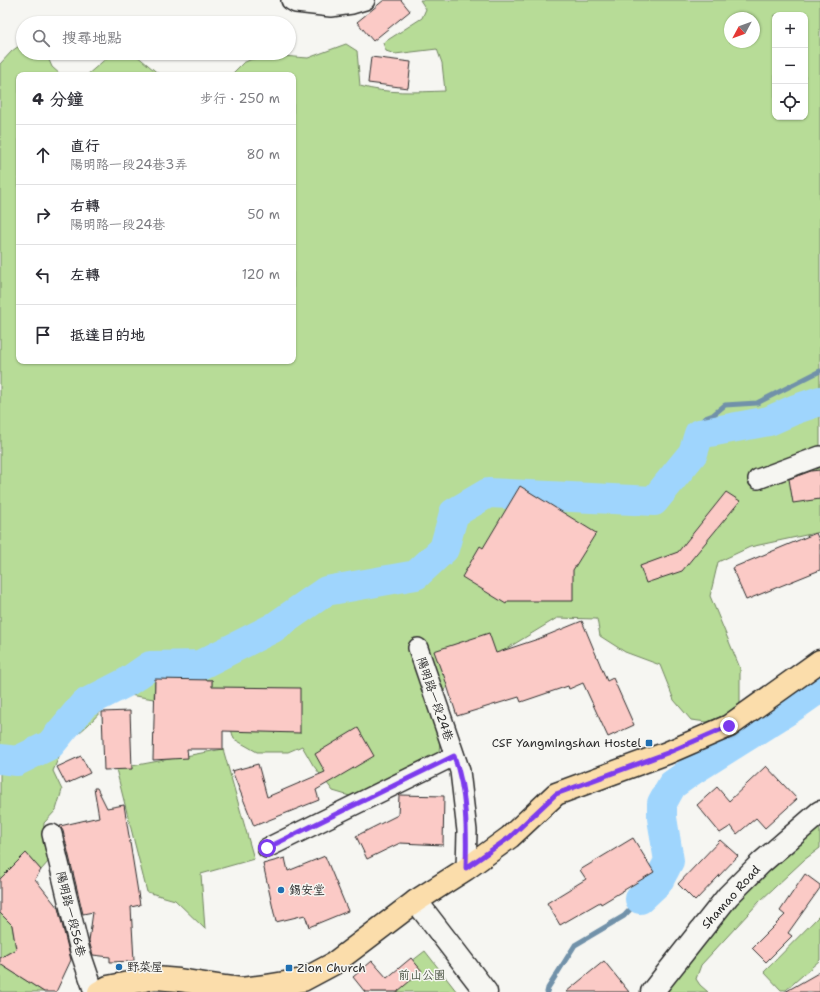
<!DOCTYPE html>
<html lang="zh-TW">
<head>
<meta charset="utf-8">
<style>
	:root { --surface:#fff; --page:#f7f7f7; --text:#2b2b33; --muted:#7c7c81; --line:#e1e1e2 }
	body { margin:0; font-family:"Shantell Sans","LXGW WenKai TC",sans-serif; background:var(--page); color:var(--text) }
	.controls { position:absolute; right:12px; top:12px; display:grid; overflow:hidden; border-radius:8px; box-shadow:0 1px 3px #0004 }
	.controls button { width:36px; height:36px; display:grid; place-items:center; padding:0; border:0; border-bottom:1px solid var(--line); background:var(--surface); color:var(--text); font:20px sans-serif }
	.compass { position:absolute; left:724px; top:12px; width:36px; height:36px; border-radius:50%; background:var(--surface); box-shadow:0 1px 3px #0004; rotate:229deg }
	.stop { position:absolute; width:12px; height:12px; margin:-9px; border:3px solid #7c3aed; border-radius:50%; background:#fff }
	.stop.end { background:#7c3aed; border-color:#fff; box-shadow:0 1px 4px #0008 }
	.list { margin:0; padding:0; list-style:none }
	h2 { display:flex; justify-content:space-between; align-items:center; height:52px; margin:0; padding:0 16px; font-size:17px }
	h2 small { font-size:13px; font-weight:400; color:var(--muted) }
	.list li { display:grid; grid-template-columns:26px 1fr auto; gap:12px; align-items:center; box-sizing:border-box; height:60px; padding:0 16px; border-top:1px solid var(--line) }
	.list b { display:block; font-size:15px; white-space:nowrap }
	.list p { margin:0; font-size:13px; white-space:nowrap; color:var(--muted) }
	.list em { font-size:13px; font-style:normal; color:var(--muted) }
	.icon { flex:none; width:22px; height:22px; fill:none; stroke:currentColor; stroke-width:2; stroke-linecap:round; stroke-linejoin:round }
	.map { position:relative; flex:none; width:820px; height:992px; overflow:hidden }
	.search { position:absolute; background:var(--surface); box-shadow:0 1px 3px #0004; left:16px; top:16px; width:280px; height:44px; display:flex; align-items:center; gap:10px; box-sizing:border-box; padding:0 14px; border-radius:22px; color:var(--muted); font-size:15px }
	.panel { position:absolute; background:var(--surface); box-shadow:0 1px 3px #0004; left:16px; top:72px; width:280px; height:292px; border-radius:8px }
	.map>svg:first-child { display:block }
	.green { fill:#b7dc97; stroke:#718461; fill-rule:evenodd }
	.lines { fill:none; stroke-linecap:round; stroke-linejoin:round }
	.stream { stroke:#7191a9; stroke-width:5 }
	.river { stroke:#9fd5fd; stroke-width:30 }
	.building { fill:#fbcac6; stroke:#2b2b2b }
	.minor-casing { stroke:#2b2b2b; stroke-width:22 }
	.tertiary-casing { stroke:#2b2b2b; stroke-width:25 }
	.primary-casing { stroke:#2b2b2b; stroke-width:25 }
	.minor { stroke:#f6f6f2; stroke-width:19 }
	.tertiary { stroke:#f6f6f2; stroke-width:22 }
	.primary { stroke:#fbddab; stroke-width:22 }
	.route { stroke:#7c3aed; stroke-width:5 }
	.poi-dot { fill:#1f6fb2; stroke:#f6f6f2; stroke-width:1.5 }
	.labels { text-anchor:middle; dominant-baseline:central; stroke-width:3; stroke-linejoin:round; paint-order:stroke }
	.street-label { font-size:12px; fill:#2b2b2b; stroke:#f6f6f2 }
	.poi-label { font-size:12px; fill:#2b2b2b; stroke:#f6f6f2; text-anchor:start }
	.park-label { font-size:12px; fill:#4e5746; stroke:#f6f6f2 }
</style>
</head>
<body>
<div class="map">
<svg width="820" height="992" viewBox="0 0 820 992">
	<rect width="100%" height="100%" fill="#f6f6f2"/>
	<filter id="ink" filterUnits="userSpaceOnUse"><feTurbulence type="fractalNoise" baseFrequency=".025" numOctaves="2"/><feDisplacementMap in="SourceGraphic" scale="8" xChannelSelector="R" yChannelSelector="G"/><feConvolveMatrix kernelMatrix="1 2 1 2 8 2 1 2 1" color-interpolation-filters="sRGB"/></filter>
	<g filter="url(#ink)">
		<g class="green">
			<path d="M420 0H820V532L750 547 718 562 710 596 740 668V709L707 722 691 720 674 700 660 665 625 652 600 636 597 619 557 618 457 679 444 690 439 753 353 797 333 791 313 765 302 746 288 752H257L234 739 225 710 211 701 212 680 155 679 154 699 129 695 108 704 88 725 63 747 53 771 62 790 56 810 44 823 43 842 49 861 41 870 26 853 0 879V64L12 51 23 43V53H46L52 67 61 75H19V361H293V75H231L243 63 252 59 282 56 308 58 346 44 357 51 360 86C387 94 416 92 445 91L442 63 437 49 395 54 386 51 383 43 422 18 426 9ZM775 15H805V117H775ZM730 18H754V42H730Z"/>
			<polygon points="116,53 131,53 136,55 160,75 87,75 109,56"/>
			<polygon points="223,749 254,859 201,874 205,929 175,900 147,892 116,769"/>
			<polygon points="820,821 820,848 804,860 760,901 701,965 696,979 700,985 708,992 662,992 732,897"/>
			<polygon points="0,913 12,925 16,949 0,958"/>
			<polygon points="820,915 820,960 786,990 781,990 764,972"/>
			<polygon points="425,951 457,992 372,992"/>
			<polygon points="0,964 44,992 0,992"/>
		</g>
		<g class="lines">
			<g class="stream">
				<polyline points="699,434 698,425 705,418 713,415 725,405 757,403 820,371"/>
				<polyline points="547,992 548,988 575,945 624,916 640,899"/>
			</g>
			<g class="river">
				<polyline points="0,759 17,761 50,745 84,704 127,682 150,666 200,665 273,628 326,591 416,575 444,549 454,513 488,493 654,501 693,453 699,434 769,421 796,409 820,401"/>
				<polyline points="640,899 658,882 669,861 662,818 662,803 672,785 693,770 790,709 820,688"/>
			</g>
		</g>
		<g class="building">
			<polygon points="384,0 401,0 410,11 373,41 357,22"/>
			<polygon points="371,57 411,62 408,88 368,83"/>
			<polygon points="820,470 820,499 793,503 789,479 811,471"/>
			<polygon points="520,486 596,533 573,570 573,601 508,601 506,604 462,577 480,546 483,548"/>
			<polygon points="726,492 740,501 682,571 646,583 640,566 678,552"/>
			<polygon points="816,533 820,542 820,570 746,600 732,568"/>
			<polygon points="582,621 607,681 613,678 634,725 608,737 583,683 569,689 568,686 521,702 519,697 457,716 443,673 442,673 434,651 489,633 496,653 538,639"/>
			<polygon points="155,679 212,680 212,687 300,688 300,733 223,731 223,749 187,749 188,758 153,760"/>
			<polygon points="130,711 132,769 104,770 102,712"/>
			<polygon points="358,728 374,756 316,790 319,800 254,826 232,771 258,764 267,797 325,772 315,754"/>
			<polygon points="81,756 90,773 66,784 57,767"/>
			<polygon points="766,766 797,799 765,828 756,818 737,834 731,826 720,833 697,805 717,787 729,801"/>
			<polygon points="94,788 97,788 107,808 124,805 140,905 131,907 134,961 110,962 110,957 93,955 89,941 93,912 83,914 63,831 60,826 99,817"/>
			<polygon points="400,795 444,796 443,845 400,843 367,859 356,836 398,815 399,796"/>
			<polygon points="633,838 654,872 601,904 600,902 560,925 547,903 586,879 580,870"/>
			<polygon points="720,840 738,856 695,901 678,884"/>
			<polygon points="26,853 41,870 35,879 58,908 71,960 56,992 44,992 0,964 0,958 16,949 12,925 0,913 0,879"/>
			<polygon points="325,856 348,911 309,927 305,915 276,922 263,864 285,858 288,871"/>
			<polygon points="805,874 820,885 820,888 788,933 792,936 766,962 752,948 785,915 780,911"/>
			<polygon points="411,958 422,971 398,991 398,992 365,992 353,977 372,961 387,978"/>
			<polygon points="604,961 629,992 566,992"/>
			<polygon points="820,972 820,992 785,992"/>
		</g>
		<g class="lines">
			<defs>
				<g id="minor">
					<polyline points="291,0 296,3 331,7 352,4 365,0"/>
					<polyline points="758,479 820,456"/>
					<polyline points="418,648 460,771 467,831 466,869"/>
					<polyline points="52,834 80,951 94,992"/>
					<polyline points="267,848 454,756"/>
				</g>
				<g id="tertiary">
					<polyline points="416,901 486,992"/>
					<polyline points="652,992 728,896 761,863 820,812"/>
				</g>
				<polyline id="primary" points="99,992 108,987 155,978 179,980 225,987 241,989 266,986 303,980 333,964 416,901 466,869 510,837 556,794 667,753 729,726 820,661"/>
			</defs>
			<use href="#minor" class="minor-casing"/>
			<use href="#tertiary" class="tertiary-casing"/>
			<use href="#primary" class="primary-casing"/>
			<use href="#minor" class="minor"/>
			<use href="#tertiary" class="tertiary"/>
			<use href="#primary" class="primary"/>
		</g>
	</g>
	<g class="lines" filter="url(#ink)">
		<path class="route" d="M267 848 454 756C467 792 467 831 466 868L510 837 556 794 667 753 729 726"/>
	</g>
	<g class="poi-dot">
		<rect x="645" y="739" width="8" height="8" rx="2"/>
		<circle cx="281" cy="890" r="4"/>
		<circle cx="119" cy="967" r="4"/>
		<rect x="285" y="964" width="8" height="8" rx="2"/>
	</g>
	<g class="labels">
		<g class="street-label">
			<text transform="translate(435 699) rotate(71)">陽明路一段24巷</text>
			<text transform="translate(731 897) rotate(-48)">Shamao Road</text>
			<text transform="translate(71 914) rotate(76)">陽明路一段56巷</text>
		</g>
		<g class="poi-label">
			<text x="641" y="743" text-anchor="end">CSF Yangmingshan Hostel</text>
			<text x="289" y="890">錫安堂</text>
			<text x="127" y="967">野菜屋</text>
			<text x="297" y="968">Zion Church</text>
		</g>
		<g class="park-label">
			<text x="422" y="975">前山公園</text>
		</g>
	</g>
</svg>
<div class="controls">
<button>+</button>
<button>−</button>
<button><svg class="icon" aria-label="locate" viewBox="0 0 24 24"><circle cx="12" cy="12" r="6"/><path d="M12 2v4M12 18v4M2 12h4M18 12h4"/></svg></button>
</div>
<svg class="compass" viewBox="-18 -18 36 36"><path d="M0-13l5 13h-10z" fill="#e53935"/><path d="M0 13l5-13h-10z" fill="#7c7c81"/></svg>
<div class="stop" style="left:267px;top:848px"></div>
<div class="stop end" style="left:729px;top:726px"></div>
<div class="search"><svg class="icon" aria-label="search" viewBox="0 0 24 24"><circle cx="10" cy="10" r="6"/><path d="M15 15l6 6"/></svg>搜尋地點</div>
<section class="panel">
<h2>4 分鐘<small>步行 · 250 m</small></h2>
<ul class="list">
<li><svg class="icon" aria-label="ahead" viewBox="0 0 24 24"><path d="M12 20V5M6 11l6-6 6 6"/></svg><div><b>直行</b><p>陽明路一段24巷3弄</p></div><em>80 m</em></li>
<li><svg class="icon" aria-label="right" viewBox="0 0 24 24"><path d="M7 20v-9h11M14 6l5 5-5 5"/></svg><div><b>右轉</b><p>陽明路一段24巷</p></div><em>50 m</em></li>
<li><svg class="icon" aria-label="left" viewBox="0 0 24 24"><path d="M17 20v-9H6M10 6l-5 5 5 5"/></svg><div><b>左轉</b></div><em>120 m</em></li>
<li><svg class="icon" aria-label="arrive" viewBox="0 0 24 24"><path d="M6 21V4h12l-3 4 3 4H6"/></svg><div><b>抵達目的地</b></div></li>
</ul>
</section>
</div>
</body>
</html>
